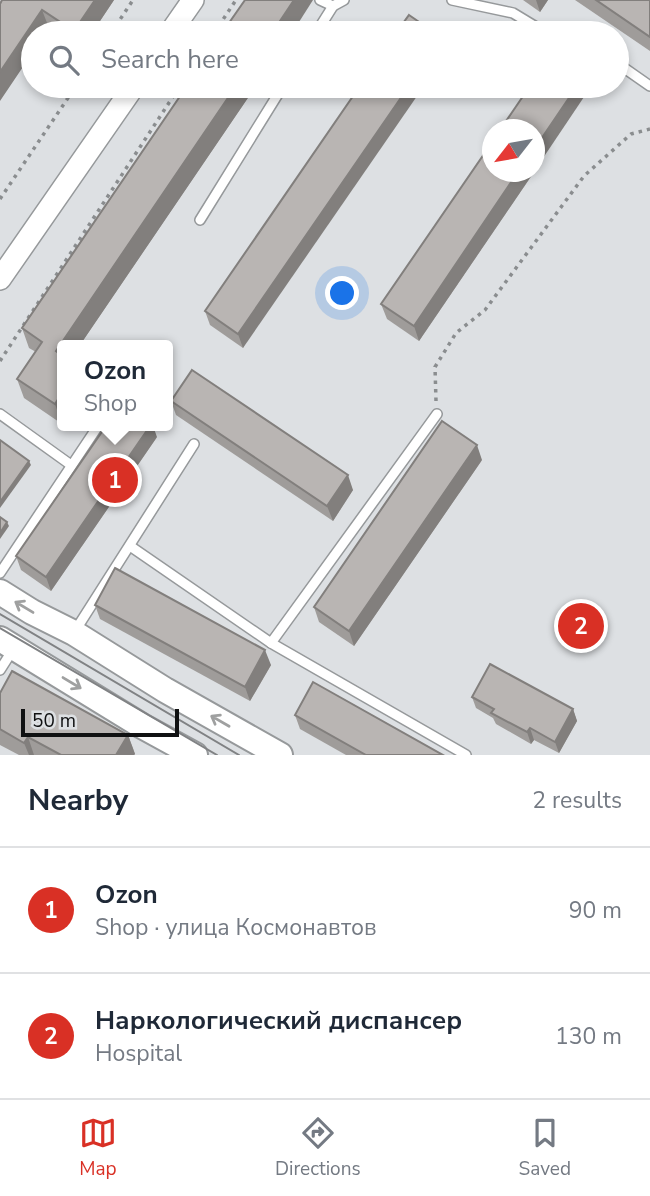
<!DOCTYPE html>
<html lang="en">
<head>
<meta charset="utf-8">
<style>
	:root { --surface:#fff; --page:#f6f6f7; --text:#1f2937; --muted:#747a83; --line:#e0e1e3; --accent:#d93025 }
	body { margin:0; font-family:"Nunito Sans",sans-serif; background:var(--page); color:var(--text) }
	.compass { position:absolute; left:482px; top:119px; width:63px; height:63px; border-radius:50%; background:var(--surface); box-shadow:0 4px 10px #0003; rotate:239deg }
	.scale { position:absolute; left:21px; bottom:18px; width:158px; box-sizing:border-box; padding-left:7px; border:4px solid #101112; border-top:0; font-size:19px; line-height:24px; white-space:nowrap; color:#101112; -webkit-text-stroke:5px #dde0e3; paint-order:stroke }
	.you { position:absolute; left:343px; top:294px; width:24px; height:24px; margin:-18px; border:5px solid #fff; border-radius:50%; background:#1a73e8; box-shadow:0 0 0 10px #1a73e833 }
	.badge { display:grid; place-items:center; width:46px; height:46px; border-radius:50%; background:var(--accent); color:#fff; font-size:23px; font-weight:700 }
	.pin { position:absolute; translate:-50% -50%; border:4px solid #fff; box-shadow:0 2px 7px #0006 }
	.popup { position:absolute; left:57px; top:340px; width:116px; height:91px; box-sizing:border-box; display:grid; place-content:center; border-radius:7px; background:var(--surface); filter:drop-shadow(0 2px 5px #0005); font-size:23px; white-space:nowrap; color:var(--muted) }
	.popup b { font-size:26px; color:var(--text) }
	.popup::after { content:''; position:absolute; left:50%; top:100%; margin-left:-14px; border:14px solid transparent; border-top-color:var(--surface) }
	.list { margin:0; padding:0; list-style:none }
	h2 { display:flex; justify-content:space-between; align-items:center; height:91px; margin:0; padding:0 28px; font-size:30px }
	h2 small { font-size:23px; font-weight:400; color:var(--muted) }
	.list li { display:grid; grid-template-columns:46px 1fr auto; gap:21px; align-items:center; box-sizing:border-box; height:126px; padding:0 28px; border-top:2px solid var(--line) }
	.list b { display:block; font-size:26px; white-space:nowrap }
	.list p { margin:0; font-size:23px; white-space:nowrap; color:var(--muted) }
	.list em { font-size:23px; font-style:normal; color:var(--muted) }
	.icon { flex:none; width:38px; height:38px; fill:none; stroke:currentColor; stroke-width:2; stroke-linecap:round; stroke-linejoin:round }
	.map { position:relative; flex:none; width:650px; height:755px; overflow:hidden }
	.search { position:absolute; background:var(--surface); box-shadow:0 4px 10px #0003; left:21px; right:21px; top:21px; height:77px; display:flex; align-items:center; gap:18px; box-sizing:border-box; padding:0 24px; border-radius:38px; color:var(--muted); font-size:26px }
	.sheet { height:343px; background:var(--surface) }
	nav { display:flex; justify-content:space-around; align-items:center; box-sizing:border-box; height:98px; border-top:2px solid var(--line); background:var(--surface); font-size:19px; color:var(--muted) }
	nav a { display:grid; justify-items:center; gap:4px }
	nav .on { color:var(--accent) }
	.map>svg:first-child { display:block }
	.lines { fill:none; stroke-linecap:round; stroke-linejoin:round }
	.service-casing { stroke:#96999b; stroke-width:12 }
	.tertiary-casing { stroke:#96999b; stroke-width:24 }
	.secondary-casing { stroke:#96999b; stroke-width:28 }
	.path { stroke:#8a8d8f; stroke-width:3.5; stroke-dasharray:3.5 5; stroke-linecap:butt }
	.service { stroke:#fff; stroke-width:9 }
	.tertiary { stroke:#fff; stroke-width:21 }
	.secondary { stroke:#fff; stroke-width:24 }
	.tram { stroke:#808284; stroke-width:2 }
	.wall { fill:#9f9c9a }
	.shaded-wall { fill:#827f7d }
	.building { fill:#b9b5b3; stroke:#827f7d; stroke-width:2 }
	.oneway { stroke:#9fa0a0 }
</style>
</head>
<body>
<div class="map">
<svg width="650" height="755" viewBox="0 0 650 755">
	<rect width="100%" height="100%" fill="#dde0e3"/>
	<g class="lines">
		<defs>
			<g id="service">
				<polyline points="320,0 333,6"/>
				<polyline points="452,0 513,13 546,33"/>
				<polyline points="316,33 333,6 344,0"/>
				<polyline points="617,63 650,86"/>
				<polyline points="200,220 283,86"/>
				<polyline points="0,414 71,465"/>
				<polyline points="130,546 271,643 466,755"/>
				<polyline points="0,573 98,426"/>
				<polyline points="75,631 194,444"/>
				<polyline points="271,643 437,414"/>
				<polyline points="0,670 14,648"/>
			</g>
			<g id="tertiary">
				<polyline points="170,33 193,0"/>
				<polyline points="0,279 134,86"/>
			</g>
			<g id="secondary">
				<polyline points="0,592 32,612 74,633 165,690 280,755"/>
				<polyline points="0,639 142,726 195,755"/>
			</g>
		</defs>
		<use href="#service" class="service-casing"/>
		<use href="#tertiary" class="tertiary-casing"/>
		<use href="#secondary" class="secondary-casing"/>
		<g class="path">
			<polyline points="111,33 133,0"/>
			<polyline points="214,33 236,0"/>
			<polyline points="0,199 76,86"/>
			<polyline points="0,361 180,86"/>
			<polyline points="436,401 435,367 456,333 485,310 584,176 631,134 650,129"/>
		</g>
		<use href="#service" class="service"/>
		<use href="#tertiary" class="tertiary"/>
		<use href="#secondary" class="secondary"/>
		<g class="tram">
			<polyline points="0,614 239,755"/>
			<polyline points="0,628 217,755"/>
		</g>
	</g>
	<g class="wall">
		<polygon points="114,0 92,33 56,33 49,28 46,33 33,33 0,4"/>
		<polygon points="523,0 548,0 540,12"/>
		<polygon points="575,0 650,0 650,51"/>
		<polygon points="256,86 80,345 62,345 62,424 24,398 17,379 36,352 29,348 22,328"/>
		<polygon points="360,86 243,348 210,325 205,311"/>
		<polygon points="493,172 534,172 419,341 387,319 381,304"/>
		<polygon points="171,401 353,490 333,521 176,415"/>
		<polygon points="157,437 51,591 21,570 16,556"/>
		<polygon points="482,460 354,646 319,622 314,607"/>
		<polygon points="95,605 271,665 250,701 100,619"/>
		<polygon points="0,693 128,735 135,754 134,755 19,755 0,745"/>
		<polygon points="472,697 573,709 577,721 559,753 534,740 531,744 496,724 493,718 476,708"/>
		<polygon points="295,715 443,755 346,755 300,729"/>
	</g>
	<g class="shaded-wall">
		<polygon points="95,0 114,0 92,33 75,33 74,31"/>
		<polygon points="294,0 313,0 292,33 272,33"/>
		<polygon points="536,0 548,0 540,12"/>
		<polygon points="42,10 49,28 46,33 33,33 33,52 0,101 0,72"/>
		<polygon points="236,86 256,86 80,345 62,345 62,369 56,351"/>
		<polygon points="409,86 424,86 243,348 238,334"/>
		<polygon points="577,86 586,86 588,91 535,170 535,148"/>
		<polygon points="518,172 534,172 419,341 414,326"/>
		<polygon points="62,393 62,424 55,404"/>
		<polygon points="150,426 153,426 157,437 51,591 46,577"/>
		<polygon points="477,445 482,460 354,646 349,631"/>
		<polygon points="29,461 31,465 0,508 0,502"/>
		<polygon points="348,475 353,490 333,521 327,506"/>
		<polygon points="7,522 9,526 0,539 0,533"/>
		<polygon points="265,650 271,665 250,701 245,687"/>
		<polygon points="573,709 577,721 559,753 555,742"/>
		<polygon points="530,728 534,740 531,744 527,732"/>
		<polygon points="128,735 135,754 134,755 116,755"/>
		<polygon points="28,737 34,755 29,755 24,743"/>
	</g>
	<g class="building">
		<polygon points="2,0 95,0 74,31 42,10 0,72 0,4"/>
		<polygon points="245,0 294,0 272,33 222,33"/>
		<polygon points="596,0 650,0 650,37"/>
		<polygon points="409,15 435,33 396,33"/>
		<polygon points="187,86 236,86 56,351 62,356 62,393 55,404 17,379 42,342 22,328"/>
		<polygon points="360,86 409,86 238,334 205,311"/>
		<polygon points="530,86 577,86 535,148 535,130 500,130"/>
		<polygon points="493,141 493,172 518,172 414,326 381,304"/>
		<polygon points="192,370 348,475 327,506 171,401"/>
		<polygon points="442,421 477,445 349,631 314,607"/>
		<polygon points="106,426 150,426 46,577 16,556"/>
		<polygon points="0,440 29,461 0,502"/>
		<polygon points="0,517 7,522 0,533"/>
		<polygon points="115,568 265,650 245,687 95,605"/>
		<polygon points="490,664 573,709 555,742 530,728 527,732 491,713 494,709 472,697"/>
		<polygon points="12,671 128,735 116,755 61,755 28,737 24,743 0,729 0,693"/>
		<polygon points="313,682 443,755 366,755 295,715"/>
	</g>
	<defs><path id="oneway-shaft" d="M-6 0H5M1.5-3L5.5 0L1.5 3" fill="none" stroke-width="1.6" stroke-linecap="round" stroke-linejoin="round" transform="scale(1.75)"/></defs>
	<g class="oneway">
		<use href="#oneway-shaft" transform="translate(24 607) rotate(-149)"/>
		<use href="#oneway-shaft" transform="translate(72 683) rotate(31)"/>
		<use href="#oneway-shaft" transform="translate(220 721) rotate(-150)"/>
	</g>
</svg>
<svg class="compass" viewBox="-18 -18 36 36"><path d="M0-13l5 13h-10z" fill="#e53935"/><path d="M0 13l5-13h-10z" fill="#747a83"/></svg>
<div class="scale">50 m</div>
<div class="you"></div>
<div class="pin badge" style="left:115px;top:480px">1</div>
<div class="popup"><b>Ozon</b>Shop</div>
<div class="pin badge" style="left:581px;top:626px">2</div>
<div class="search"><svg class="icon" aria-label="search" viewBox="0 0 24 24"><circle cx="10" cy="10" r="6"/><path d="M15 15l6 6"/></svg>Search here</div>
</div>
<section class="sheet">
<h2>Nearby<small>2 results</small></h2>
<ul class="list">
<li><span class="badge">1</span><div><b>Ozon</b><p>Shop · улица Космонавтов</p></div><em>90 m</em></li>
<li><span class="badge">2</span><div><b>Наркологический диспансер</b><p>Hospital</p></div><em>130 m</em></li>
</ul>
</section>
<nav>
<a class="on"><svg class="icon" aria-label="map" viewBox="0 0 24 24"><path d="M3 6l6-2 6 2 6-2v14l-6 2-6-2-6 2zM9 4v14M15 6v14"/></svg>Map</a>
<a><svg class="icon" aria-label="directions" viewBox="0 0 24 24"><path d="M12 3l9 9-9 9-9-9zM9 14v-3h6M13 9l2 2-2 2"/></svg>Directions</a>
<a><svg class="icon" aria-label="saved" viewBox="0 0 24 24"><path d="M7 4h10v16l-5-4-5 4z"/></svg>Saved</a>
</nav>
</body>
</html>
